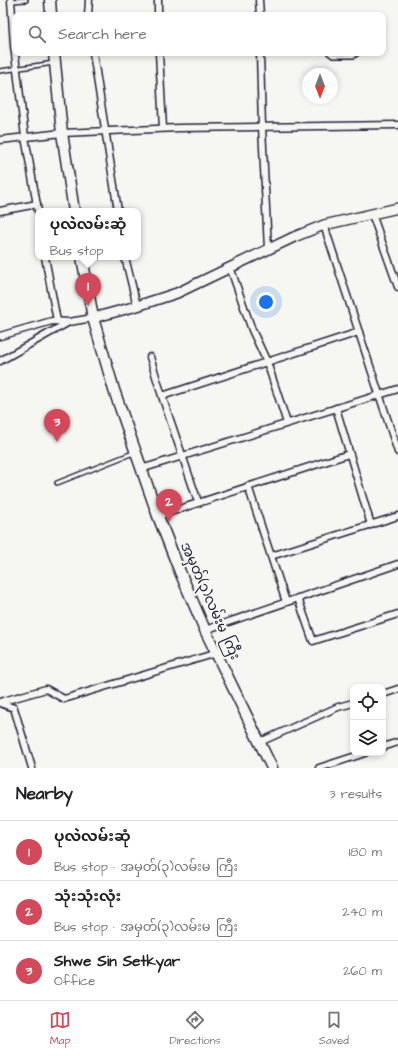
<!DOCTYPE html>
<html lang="en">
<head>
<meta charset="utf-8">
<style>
	:root { --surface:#fff; --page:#f6f6f6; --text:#202124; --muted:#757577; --line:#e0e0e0; --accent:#d1495b }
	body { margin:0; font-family:"Architects Daughter","Noto Sans Myanmar",sans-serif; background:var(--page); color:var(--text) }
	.controls { position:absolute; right:12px; bottom:12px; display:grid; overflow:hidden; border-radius:8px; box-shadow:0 2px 6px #0003 }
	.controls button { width:36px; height:36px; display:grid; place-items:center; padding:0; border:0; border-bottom:1px solid var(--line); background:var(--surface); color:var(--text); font:20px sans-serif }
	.compass { position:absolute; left:302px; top:68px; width:36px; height:36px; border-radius:50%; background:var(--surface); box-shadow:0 2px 6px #0003; rotate:180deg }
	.you { position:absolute; left:266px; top:302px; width:14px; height:14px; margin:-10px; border:3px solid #fff; border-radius:50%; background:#1a73e8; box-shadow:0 0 0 6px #1a73e833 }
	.badge { display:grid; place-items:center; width:26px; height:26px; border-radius:50%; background:var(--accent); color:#fff; font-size:13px; font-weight:700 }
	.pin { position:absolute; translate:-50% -33px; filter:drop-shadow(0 1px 2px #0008) }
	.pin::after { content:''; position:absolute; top:21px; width:14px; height:12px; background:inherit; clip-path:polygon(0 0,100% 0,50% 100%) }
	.popup { position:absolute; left:35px; top:208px; width:106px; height:52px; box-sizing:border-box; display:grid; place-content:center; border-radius:8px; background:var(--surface); filter:drop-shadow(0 1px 3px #0005); font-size:13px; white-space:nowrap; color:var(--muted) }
	.popup b { font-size:15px; color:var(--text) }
	.popup::after { content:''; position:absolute; left:50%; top:100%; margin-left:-8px; border:8px solid transparent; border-top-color:var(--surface) }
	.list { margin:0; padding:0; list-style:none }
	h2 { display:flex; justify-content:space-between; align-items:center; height:52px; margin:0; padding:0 16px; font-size:17px }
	h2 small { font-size:13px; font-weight:400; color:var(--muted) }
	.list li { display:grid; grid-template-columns:26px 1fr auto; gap:12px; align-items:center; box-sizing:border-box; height:60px; padding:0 16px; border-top:1px solid var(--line) }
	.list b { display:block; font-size:15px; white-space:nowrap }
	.list p { margin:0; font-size:13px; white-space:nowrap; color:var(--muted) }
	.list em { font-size:13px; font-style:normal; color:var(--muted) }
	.icon { flex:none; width:22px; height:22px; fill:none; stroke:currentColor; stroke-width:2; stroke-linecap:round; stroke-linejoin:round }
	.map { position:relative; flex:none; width:398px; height:768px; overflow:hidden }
	.search { position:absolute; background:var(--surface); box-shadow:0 2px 6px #0003; left:12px; right:12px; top:12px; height:44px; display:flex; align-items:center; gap:10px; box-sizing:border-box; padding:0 14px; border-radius:8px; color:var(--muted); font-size:15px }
	.sheet { height:232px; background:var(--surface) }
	nav { display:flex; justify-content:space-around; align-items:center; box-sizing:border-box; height:56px; border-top:1px solid var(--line); background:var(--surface); font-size:11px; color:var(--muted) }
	nav a { display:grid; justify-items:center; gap:2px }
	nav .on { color:var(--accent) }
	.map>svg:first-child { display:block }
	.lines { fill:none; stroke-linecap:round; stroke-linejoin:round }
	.lane-casing { stroke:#22223b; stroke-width:6 }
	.street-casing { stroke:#22223b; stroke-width:9 }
	.secondary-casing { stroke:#22223b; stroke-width:12 }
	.primary-casing { stroke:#22223b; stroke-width:13 }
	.lane { stroke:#f6f6f2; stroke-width:3 }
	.street { stroke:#f6f6f2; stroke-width:6 }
	.secondary { stroke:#f6f6f2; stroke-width:9 }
	.primary { stroke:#f6f6f2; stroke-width:10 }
	.labels { text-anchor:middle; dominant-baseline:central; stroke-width:4; stroke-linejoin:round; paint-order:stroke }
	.street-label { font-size:14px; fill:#22223b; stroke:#f6f6f2 }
</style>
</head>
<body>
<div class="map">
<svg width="398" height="768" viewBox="0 0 398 768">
	<rect width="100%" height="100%" fill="#f6f6f2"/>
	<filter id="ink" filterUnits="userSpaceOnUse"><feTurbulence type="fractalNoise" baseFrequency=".025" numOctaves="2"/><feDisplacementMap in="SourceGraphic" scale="8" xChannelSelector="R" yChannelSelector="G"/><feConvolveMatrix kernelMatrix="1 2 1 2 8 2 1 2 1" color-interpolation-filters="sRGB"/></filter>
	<g filter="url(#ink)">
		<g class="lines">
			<defs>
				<g id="lane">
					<polyline points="12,1 26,0"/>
					<polyline points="329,53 333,56 354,56 358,53"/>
					<polyline points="0,71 54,63"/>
					<polyline points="57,483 133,453"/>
				</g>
				<g id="street">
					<polyline points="11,0 14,46 25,137 38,211"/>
					<polyline points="158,0 158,15"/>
					<polyline points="259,0 260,15"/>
					<polyline points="88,15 89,0"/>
					<polyline points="93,53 118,211"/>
					<polyline points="159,53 163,128"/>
					<polyline points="260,53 262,127 268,249"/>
					<polyline points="0,140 62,133 179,128 398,125"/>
					<polyline points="0,211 37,204"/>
					<polyline points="372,214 398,287"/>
					<polyline points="324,225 398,452"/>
					<polyline points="45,257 57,321"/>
					<polyline points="125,257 137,306"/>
					<polyline points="230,267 252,330 267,362 287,423"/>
					<polyline points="0,336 52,321 68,322"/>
					<polyline points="150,357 162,396 198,502"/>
					<polyline points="0,361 69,322 93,318"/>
					<polyline points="162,396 359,332"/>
					<polyline points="336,408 371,525"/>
					<polyline points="141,469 398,389"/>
					<polyline points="248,486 286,602"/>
					<polyline points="158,516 349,454"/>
					<polyline points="271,556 398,516"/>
					<polyline points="298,598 313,641 398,614"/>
					<polyline points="205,630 398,564"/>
					<polyline points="383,694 398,689"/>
					<polyline points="0,702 46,689 64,699 217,653"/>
					<polyline points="0,703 14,708 32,768"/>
					<polyline points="260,742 338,707 353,703"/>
					<polyline points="383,747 398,742"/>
					<polyline points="319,768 365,753"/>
				</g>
				<polyline id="secondary" points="93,318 137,306 177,293 294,237 324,225 398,208"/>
				<g id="primary">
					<polyline points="50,0 51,15"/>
					<polyline points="54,53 62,133 74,211"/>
					<polyline points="82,257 93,318 114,390 158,516 180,572 205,630 272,768"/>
				</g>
			</defs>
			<use href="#lane" class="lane-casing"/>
			<use href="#street" class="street-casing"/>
			<use href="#secondary" class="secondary-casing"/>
			<use href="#primary" class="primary-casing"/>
			<use href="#lane" class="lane"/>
			<use href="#street" class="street"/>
			<use href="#secondary" class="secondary"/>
			<use href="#primary" class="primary"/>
		</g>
	</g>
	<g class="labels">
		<g class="street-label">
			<text transform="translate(210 601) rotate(66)">အမှတ်(၃)လမ်းမ ကြီး</text>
		</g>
	</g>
</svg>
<div class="controls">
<button><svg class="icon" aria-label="locate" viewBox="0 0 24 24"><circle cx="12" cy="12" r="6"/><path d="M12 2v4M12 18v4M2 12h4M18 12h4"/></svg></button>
<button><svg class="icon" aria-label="layers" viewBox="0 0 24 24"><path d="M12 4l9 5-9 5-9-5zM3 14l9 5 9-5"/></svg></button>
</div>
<svg class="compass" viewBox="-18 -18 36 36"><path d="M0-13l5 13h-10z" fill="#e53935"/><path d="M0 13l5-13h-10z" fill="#757577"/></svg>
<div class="you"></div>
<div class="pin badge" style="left:88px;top:306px">1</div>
<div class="popup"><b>ပုလဲလမ်းဆုံ</b>Bus stop</div>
<div class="pin badge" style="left:169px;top:522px">2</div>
<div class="pin badge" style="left:57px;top:442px">3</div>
<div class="search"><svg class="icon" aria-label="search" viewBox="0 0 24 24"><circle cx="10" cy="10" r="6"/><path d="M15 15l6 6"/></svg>Search here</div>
</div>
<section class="sheet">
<h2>Nearby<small>3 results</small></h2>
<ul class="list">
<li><span class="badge">1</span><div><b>ပုလဲလမ်းဆုံ</b><p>Bus stop · အမှတ်(၃)လမ်းမ ကြီး</p></div><em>180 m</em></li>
<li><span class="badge">2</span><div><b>သုံးသုံးလုံး</b><p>Bus stop · အမှတ်(၃)လမ်းမ ကြီး</p></div><em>240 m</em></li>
<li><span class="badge">3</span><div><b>Shwe Sin Setkyar</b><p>Office</p></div><em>260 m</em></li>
</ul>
</section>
<nav>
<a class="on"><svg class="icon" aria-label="map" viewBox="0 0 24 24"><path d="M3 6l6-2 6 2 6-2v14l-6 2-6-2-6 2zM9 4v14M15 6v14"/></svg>Map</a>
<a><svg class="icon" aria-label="directions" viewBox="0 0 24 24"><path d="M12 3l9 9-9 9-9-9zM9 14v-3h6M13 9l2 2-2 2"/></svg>Directions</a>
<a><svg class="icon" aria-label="saved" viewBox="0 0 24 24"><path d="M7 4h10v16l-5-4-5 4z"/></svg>Saved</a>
</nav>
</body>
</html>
